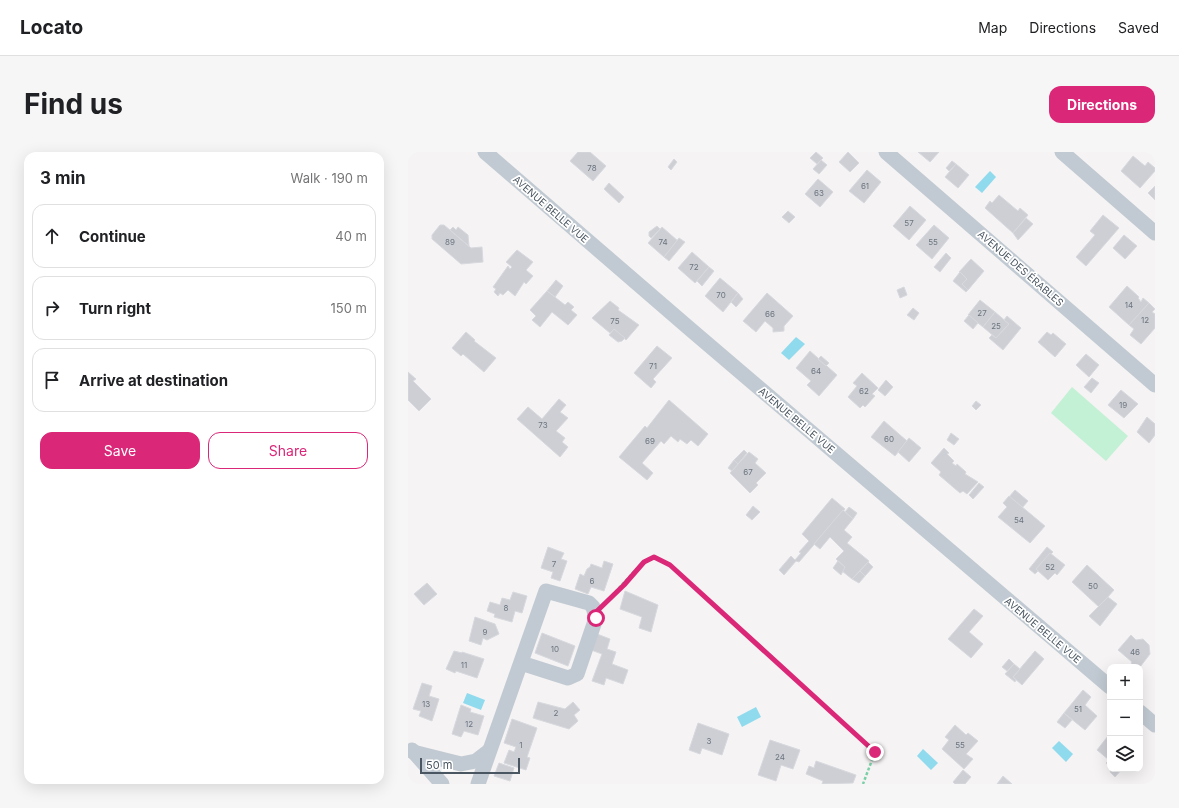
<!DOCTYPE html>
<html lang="en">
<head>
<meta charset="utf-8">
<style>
	:root { --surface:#fff; --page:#f6f6f6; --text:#202124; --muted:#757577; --line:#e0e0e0; --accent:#db2777 }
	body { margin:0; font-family:Inter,sans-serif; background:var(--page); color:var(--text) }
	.controls { position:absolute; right:12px; bottom:12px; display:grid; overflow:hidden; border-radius:8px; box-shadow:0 4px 16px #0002 }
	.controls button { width:36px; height:36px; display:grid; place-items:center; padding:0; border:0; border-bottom:1px solid var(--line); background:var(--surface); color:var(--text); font:20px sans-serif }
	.scale { position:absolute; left:12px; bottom:10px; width:100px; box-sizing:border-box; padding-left:4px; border:2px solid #4a5661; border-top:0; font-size:11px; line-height:14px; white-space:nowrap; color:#4a5661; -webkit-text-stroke:3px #fff; paint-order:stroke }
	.stop { position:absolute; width:12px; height:12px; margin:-9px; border:3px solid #db2777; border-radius:50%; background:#fff }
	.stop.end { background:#db2777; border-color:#fff; box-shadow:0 1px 4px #0008 }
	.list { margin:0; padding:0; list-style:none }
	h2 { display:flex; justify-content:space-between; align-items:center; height:52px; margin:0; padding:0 16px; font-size:17px }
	h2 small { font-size:13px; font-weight:400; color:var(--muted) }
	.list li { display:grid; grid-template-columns:26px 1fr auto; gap:12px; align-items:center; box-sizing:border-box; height:64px; margin:0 8px 8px; padding:0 8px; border:1px solid var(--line); border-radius:12px }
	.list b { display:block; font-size:15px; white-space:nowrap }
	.list em { font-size:13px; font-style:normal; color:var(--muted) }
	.actions { display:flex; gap:8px; padding:12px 16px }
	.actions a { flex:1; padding:9px 0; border:1px solid var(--accent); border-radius:12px; text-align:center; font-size:14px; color:var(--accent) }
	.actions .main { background:var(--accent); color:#fff }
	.icon { flex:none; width:22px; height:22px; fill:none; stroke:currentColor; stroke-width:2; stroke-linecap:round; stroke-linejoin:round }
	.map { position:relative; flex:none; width:747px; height:632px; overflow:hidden; border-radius:12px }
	header { display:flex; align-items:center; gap:24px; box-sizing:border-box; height:56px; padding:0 20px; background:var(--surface); border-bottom:1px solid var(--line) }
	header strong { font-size:19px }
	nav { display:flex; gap:22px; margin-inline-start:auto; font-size:14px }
	.intro { display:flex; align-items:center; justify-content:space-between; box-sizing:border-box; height:96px; padding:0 24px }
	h1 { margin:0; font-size:28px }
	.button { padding:10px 18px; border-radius:12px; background:var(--accent); color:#fff; font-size:14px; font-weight:700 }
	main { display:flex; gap:24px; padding:0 24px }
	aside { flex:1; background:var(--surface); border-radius:12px; box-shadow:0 4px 16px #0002 }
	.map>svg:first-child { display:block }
	.green { fill:#c3f1d5 }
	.water { fill:#90daee }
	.building { fill:#cdcfd5; stroke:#d7d9de }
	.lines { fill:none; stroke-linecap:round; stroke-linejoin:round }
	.path { stroke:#7ad0a6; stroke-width:2.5; stroke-dasharray:3 2; stroke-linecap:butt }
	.minor { stroke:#c1cad2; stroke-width:15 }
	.route { stroke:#db2777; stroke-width:5 }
	.labels { text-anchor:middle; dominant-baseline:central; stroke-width:3.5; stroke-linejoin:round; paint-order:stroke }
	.number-label { font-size:8px; fill:#6b747e }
	.street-label { font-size:10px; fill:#4a5661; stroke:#fff }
</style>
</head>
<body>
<header>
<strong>Locato</strong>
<nav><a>Map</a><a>Directions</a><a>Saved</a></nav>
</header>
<div class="intro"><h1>Find us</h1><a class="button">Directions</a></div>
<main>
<aside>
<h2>3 min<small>Walk · 190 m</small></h2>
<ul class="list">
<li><svg class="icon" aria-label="ahead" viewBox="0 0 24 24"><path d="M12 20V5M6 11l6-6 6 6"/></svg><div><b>Continue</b></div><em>40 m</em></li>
<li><svg class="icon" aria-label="right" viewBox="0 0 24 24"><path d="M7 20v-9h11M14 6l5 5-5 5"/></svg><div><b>Turn right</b></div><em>150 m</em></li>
<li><svg class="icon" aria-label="arrive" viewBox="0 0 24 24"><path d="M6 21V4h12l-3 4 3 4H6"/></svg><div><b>Arrive at destination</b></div></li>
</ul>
<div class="actions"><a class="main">Save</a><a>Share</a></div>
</aside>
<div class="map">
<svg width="747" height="632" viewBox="0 0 747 632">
	<rect width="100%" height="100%" fill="#f5f3f3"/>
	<polygon class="green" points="664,235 720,284 698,309 643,261"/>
	<g class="water">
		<polygon points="582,19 588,25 574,41 567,35"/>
		<polygon points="388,185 397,192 381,208 373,201"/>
		<polygon points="59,541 77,548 73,558 55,551"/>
		<polygon points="348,555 353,565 334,575 329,565"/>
		<polygon points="651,589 665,602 658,610 644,596"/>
		<polygon points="515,597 530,611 523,618 509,604"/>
	</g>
	<g class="building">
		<polygon points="170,0 182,0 198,14 185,29 162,9"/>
		<polygon points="408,0 415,6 409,12 402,6"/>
		<polygon points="440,0 451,11 442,20 431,10"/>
		<polygon points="510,0 531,0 522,10"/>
		<polygon points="725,4 737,14 740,10 747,16 747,19 732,36 713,19"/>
		<polygon points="266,7 269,10 263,18 260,15"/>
		<polygon points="413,8 419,13 411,22 405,17"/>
		<polygon points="544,9 548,12 541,19 538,16"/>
		<polygon points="548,12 561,23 550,36 537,25"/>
		<polygon points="459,18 473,30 456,51 441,39"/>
		<polygon points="410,27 425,40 412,55 397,42"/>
		<polygon points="201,31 216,45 211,51 196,37"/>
		<polygon points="747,34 747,48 740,41"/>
		<polygon points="591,43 610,59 612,56 620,63 605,81 577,56 582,49 584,51"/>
		<polygon points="502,54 518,68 501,88 485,74"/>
		<polygon points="380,59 387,65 381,71 374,65"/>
		<polygon points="695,63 711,76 678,114 668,105 687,83 682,79"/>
		<polygon points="618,66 625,72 610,88 605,81"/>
		<polygon points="32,73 36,73 63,96 74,95 75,110 53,112 24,87 24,83"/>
		<polygon points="526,73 541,86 524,107 508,93"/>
		<polygon points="249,74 252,77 243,86 241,84 241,80"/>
		<polygon points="45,75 48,78 50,75 60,83 61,94 42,78"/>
		<polygon points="254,75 270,89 256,105 240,91"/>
		<polygon points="716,83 729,94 717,107 705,96"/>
		<polygon points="271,86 277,90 261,109 256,105"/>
		<polygon points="109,98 125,110 118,118 125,124 118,132 116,130 107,144 100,138 95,143 92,141 90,144 86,140 88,137 85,135 100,114 102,117 104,115 98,110"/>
		<polygon points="284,100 301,115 287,131 270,116"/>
		<polygon points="538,101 543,106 532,120 526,115"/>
		<polygon points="563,107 576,119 560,138 554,132 559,127 551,120"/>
		<polygon points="301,115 306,119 294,134 289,129"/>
		<polygon points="552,120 559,127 554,132 560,138 558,140 545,129"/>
		<polygon points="312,126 330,141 315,160 297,144"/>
		<polygon points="148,128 155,134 147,145 139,139"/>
		<polygon points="719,134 731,145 730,146 733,150 735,146 741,151 721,173 701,155"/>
		<polygon points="496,135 499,143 492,146 489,138"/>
		<polygon points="139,139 157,153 160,150 166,155 163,158 169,163 160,173 144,160 132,175 124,168 128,164 122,158"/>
		<polygon points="330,141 335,147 328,155 323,150"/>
		<polygon points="359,141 385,164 376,174 376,179 365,180 365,176 357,169 348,180 335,169"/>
		<polygon points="572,148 587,160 575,175 560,163"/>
		<polygon points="202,149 211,156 210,158 231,173 218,188 206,177 202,181 184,166"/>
		<polygon points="741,151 747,157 744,160 747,162 747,176 733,192 722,183 726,177 721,173"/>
		<polygon points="505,156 511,161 506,168 499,163"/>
		<polygon points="587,160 601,172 588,186 575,175"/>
		<polygon points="561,163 570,171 565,177 556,169"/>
		<polygon points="599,164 613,176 595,198 581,186 584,183 588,186 601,172 596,168"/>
		<polygon points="206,177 217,186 214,189 210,190 201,183"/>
		<polygon points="58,180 67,188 66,189 88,206 76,220 55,202 53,204 44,196"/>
		<polygon points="639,180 643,183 645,181 658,192 647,205 630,190"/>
		<polygon points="249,194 264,206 245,227 248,230 243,236 226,221"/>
		<polygon points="402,199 429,223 411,244 399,233 403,229 388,216"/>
		<polygon points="678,202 691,213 681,225 668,213"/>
		<polygon points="413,204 421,211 418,214 410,207"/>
		<polygon points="0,220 8,227 5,229 23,247 11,259 0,248"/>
		<polygon points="454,221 470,236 464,242 467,244 457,255 455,253 452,256 440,245 449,234 445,231"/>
		<polygon points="684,226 691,231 683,241 676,235"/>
		<polygon points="478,228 485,235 477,244 470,238"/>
		<polygon points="713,238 730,252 716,266 700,253"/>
		<polygon points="151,247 158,253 152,260 160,266 148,279 157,286 154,290 160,295 152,305 109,267 120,255 134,267"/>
		<polygon points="261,248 300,282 290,294 283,288 279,292 272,287 270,290 263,284 256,292 253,289 234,311 245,321 239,328 211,305 237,274 239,276"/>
		<polygon points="568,249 573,253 568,258 564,254"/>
		<polygon points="739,265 747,272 747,283 741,291 729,280"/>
		<polygon points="476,269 499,289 487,304 463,285"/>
		<polygon points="543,281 551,287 546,293 539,288"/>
		<polygon points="501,286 513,296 501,310 490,300"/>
		<polygon points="536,296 541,301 539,302 546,309 544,311 548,314 549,312 558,320 557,322 570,330 559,342 555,339 552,341 531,323 533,320 523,311"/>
		<polygon points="336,298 339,301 330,312 326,308"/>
		<polygon points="341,300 350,307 347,311 358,321 348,331 350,333 342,341 322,321"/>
		<polygon points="326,308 330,312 324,319 320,316"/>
		<polygon points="571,331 576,335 565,347 561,343"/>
		<polygon points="607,338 620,349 614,356 601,345"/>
		<polygon points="601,344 637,374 622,391 590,365 599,355 595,351"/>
		<polygon points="424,346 437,357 391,410 388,409 376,423 371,418 383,404 387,408 393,401 391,400 401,389 394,382"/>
		<polygon points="345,354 352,360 344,368 338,363"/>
		<polygon points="441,355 449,361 445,367 437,360"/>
		<polygon points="435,358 445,367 436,378 444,385 439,391 461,409 444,427 434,419 437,415 428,407 436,399 422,385 412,397 406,392"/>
		<polygon points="140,395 156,401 153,407 159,409 152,429 143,426 145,420 133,416"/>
		<polygon points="639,395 645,400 628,417 630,419 627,422 621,417"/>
		<polygon points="642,401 657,413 649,423 647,421 640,428 628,417"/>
		<polygon points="196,409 205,412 196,439 183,435 180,442 167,437 172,422 176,424 179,417 182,415 183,412 194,416"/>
		<polygon points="430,409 437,415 433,423 425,416"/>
		<polygon points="460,410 465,415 457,424 452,419"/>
		<polygon points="679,413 706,438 691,455 664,430"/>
		<polygon points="452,419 457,424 451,431 444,427"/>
		<polygon points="19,431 29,442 16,453 6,442"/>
		<polygon points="217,439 250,453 243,480 231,476 234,465 212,457"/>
		<polygon points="105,440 119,444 114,461 107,459 104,470 86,465 87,462 79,459 82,450 92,453 94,446 102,448"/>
		<polygon points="700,445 709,452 692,474 681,464"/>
		<polygon points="566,457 575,464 561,480 575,492 563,506 540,487"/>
		<polygon points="67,465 87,472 91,482 79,488 75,486 73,493 61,489"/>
		<polygon points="134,481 167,494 160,514 127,501"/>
		<polygon points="189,482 202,487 199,497 208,500 204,512 220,518 215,532 198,526 196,533 184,529 194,502 183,498"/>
		<polygon points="723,483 728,488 735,487 741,493 742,502 732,515 726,515 723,511 724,510 710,498"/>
		<polygon points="46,499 54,501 54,500 76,507 69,526 48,519 47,521 38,517"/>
		<polygon points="627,499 636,507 614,533 605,525"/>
		<polygon points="601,507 606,512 599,519 594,515"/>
		<polygon points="606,512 612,517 605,525 608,528 607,530 597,522"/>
		<polygon points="14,531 24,534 21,544 31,547 24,569 11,564 13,559 5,557"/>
		<polygon points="675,538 683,545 677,553 689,564 677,578 656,561"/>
		<polygon points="130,550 157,557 165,550 172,558 166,563 170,569 161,577 125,566"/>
		<polygon points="53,553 63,557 62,560 76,564 70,583 56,579 53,585 44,582"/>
		<polygon points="656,561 664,568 657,576 649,570"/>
		<polygon points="104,567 129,576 119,605 122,606 118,618 96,611 101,598 106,600 108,595 96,591"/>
		<polygon points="290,571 321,582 314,603 294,596 292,602 281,598"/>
		<polygon points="547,573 558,583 560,581 570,589 558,602 565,607 556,617 534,597 541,588 537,585"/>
		<polygon points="700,584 702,586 702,615 698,611 701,608 689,598"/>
		<polygon points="362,588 392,598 385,617 373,613 368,629 350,623"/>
		<polygon points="408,609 448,623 445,631 414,632 415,629 398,622 401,614 406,616"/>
		<polygon points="91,611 106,616 102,629 86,624"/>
		<polygon points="704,617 705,618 714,617 707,625 702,620"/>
		<polygon points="555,618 563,625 557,632 547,632 545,630"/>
		<polygon points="595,624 604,632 589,632"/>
	</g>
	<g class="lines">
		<polyline class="path" points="197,451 235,410 246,405 262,413 467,600 455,632"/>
		<g class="minor">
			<polyline points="77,0 282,177 702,535"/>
			<polyline points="478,0 747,233"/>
			<polyline points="654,0 747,81"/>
			<polyline points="732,560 747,573"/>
			<polyline points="4,598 34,632"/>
			<polyline points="5,600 53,612 68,609 81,599"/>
			<polyline points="70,632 138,439 181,451 185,455 188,466 169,522 160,526 113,511"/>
		</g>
	</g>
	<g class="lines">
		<polyline class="route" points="188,466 187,461 216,433 236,410 246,405 262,413 467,600"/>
	</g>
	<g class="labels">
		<g class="number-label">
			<text x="184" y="16">78</text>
			<text x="457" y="34">61</text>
			<text x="411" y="41">63</text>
			<text x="501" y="71">57</text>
			<text x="42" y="90">89</text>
			<text x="255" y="90">74</text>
			<text x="525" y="90">55</text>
			<text x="286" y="115">72</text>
			<text x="313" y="143">70</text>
			<text x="721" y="153">14</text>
			<text x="574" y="161">27</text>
			<text x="362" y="162">66</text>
			<text x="737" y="168">12</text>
			<text x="207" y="169">75</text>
			<text x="588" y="174">25</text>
			<text x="245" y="214">71</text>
			<text x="408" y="219">64</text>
			<text x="456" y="239">62</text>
			<text x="715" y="253">19</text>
			<text x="135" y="273">73</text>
			<text x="481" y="287">60</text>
			<text x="242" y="289">69</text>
			<text x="340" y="320">67</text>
			<text x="611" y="368">54</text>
			<text x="146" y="412">7</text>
			<text x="642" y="415">52</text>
			<text x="184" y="429">6</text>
			<text x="685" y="434">50</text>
			<text x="98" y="456">8</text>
			<text x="77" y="480">9</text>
			<text x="147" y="497">10</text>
			<text x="727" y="500">46</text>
			<text x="56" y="513">11</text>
			<text x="18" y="552">13</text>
			<text x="670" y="557">51</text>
			<text x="148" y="561">2</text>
			<text x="61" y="572">12</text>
			<text x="301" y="589">3</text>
			<text x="113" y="593">1</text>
			<text x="552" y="593">55</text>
			<text x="372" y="605">24</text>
		</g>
		<g class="street-label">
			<text transform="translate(143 57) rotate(41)">AVENUE BELLE VUE</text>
			<text transform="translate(613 116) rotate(41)">AVENUE DES ÉRABLES</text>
			<text transform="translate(389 268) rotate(40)">AVENUE BELLE VUE</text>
			<text transform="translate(635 478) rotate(40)">AVENUE BELLE VUE</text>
		</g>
	</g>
</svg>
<div class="controls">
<button>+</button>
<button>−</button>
<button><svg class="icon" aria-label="layers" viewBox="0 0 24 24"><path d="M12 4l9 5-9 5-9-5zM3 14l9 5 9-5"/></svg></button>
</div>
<div class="scale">50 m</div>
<div class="stop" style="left:188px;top:466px"></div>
<div class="stop end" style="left:467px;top:600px"></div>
</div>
</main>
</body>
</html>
